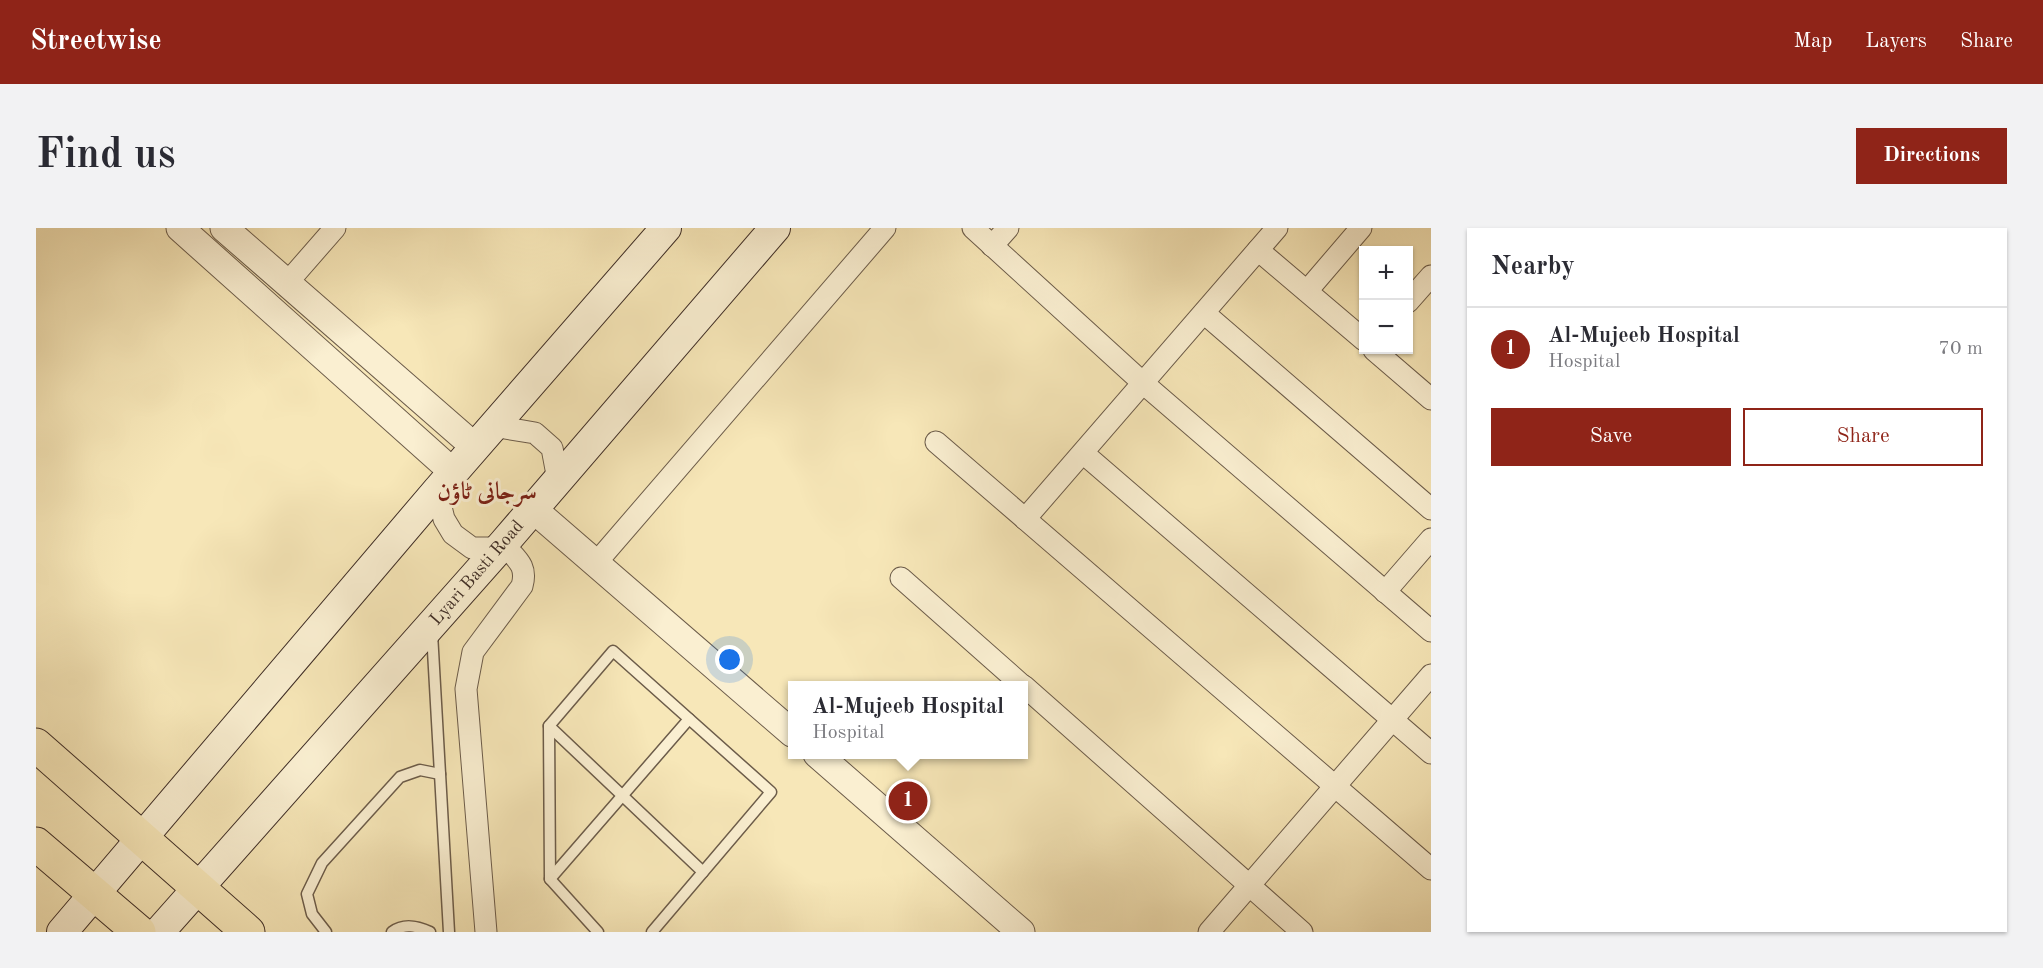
<!DOCTYPE html>
<html lang="en">
<head>
<meta charset="utf-8">
<style>
	:root { --surface:#fff; --page:#f2f2f3; --text:#2b2b33; --muted:#7c7c81; --line:#e1e1e2; --accent:#8f2418 }
	body { margin:0; font-family:"Old Standard TT",Amiri,serif; background:var(--page); color:var(--text) }
	.controls { position:absolute; right:18px; top:18px; display:grid; overflow:hidden; border-radius:0px; box-shadow:0 2px 4px #0004 }
	.controls button { width:54px; height:54px; display:grid; place-items:center; padding:0; border:0; border-bottom:2px solid var(--line); background:var(--surface); color:var(--text); font:30px sans-serif }
	.you { position:absolute; left:694px; top:432px; width:21px; height:21px; margin:-15px; border:4px solid #fff; border-radius:50%; background:#1a73e8; box-shadow:0 0 0 9px #1a73e833 }
	.badge { display:grid; place-items:center; width:39px; height:39px; border-radius:50%; background:var(--accent); color:#fff; font-size:20px; font-weight:700 }
	.pin { position:absolute; translate:-50% -50%; border:3px solid #fff; box-shadow:0 2px 6px #0006 }
	.popup { position:absolute; left:752px; top:453px; width:240px; height:78px; box-sizing:border-box; display:grid; place-content:center; border-radius:0px; background:var(--surface); filter:drop-shadow(0 2px 4px #0005); font-size:20px; white-space:nowrap; color:var(--muted) }
	.popup b { font-size:22px; color:var(--text) }
	.popup::after { content:''; position:absolute; left:50%; top:100%; margin-left:-12px; border:12px solid transparent; border-top-color:var(--surface) }
	.list { margin:0; padding:0; list-style:none }
	h2 { display:flex; justify-content:space-between; align-items:center; height:78px; margin:0; padding:0 24px; font-size:26px }
	h2 small { font-size:20px; font-weight:400; color:var(--muted) }
	.list li { display:grid; grid-template-columns:39px 1fr auto; gap:18px; align-items:center; box-sizing:border-box; height:84px; padding:0 24px; border-top:2px solid var(--line) }
	.list b { display:block; font-size:22px; white-space:nowrap }
	.list p { margin:0; font-size:20px; white-space:nowrap; color:var(--muted) }
	.list em { font-size:20px; font-style:normal; color:var(--muted) }
	.actions { display:flex; gap:12px; padding:18px 24px }
	.actions a { flex:1; padding:14px 0; border:2px solid var(--accent); border-radius:0px; text-align:center; font-size:21px; color:var(--accent) }
	.actions .main { background:var(--accent); color:#fff }
	.map { position:relative; flex:none; width:1395px; height:704px; overflow:hidden; border-radius:0px }
	header { display:flex; align-items:center; gap:36px; box-sizing:border-box; height:84px; padding:0 30px; background:var(--accent); color:#fff }
	header strong { font-size:28px }
	nav { display:flex; gap:33px; margin-inline-start:auto; font-size:21px }
	.intro { display:flex; align-items:center; justify-content:space-between; box-sizing:border-box; height:144px; padding:0 36px }
	h1 { margin:0; font-size:42px }
	.button { padding:15px 27px; border-radius:0px; background:var(--accent); color:#fff; font-size:21px; font-weight:700 }
	main { display:flex; gap:36px; padding:0 36px }
	aside { flex:1; background:var(--surface); border-radius:0px; box-shadow:0 2px 4px #0004 }
	.map>svg:first-child { display:block }
	.lines { fill:none; stroke-linecap:round; stroke-linejoin:round }
	.service-casing { stroke:#6c5c4a; stroke-width:13 }
	.minor-casing { stroke:#6c5c4a; stroke-width:23 }
	.tertiary-casing { stroke:#6c5c4a; stroke-width:29 }
	.secondary-casing { stroke:#3e2d26; stroke-width:32 }
	.primary-casing { stroke:#3e2d26; stroke-width:35 }
	.service { stroke:#faefd1; stroke-width:10 }
	.minor { stroke:#faefd1; stroke-width:21 }
	.tertiary { stroke:#faefd1; stroke-width:27 }
	.secondary { stroke:#faefd1; stroke-width:30 }
	.primary { stroke:#f7e7b8; stroke-width:33 }
	.labels { text-anchor:middle; dominant-baseline:central; stroke-width:6; stroke-linejoin:round; paint-order:stroke }
	.street-label { font-size:18px; fill:#3e2d26; stroke:#faefd1 }
	.district-label { font-size:24px; font-weight:bold; fill:#7a1f14; stroke:#faefd1 }
</style>
</head>
<body>
<header>
<strong>Streetwise</strong>
<nav><a>Map</a><a>Layers</a><a>Share</a></nav>
</header>
<div class="intro"><h1>Find us</h1><a class="button">Directions</a></div>
<main>
<div class="map">
<svg width="1395" height="704" viewBox="0 0 1395 704">
	<rect width="100%" height="100%" fill="#f7e7b8"/>
	<filter id="stains"><feTurbulence type="fractalNoise" baseFrequency=".00333" numOctaves="4"/><feColorMatrix values="0 0 0 0 .2 0 0 0 0 .09 0 0 0 0 .02 0 0 0 .5 -.17"/></filter>
	<radialGradient id="worn" r=".72"><stop offset=".6" stop-color="#630" stop-opacity="0"/><stop offset="1" stop-color="#630" stop-opacity=".3"/></radialGradient>
	<g class="lines">
		<defs>
			<g id="service">
				<polyline points="396,405 413,704"/>
				<polyline points="513,498 667,644"/>
				<polyline points="514,651 653,491"/>
				<polyline points="290,704 276,686 271,666 286,635 364,549 384,542 404,546"/>
				<path d="M356 704C368 695 381 698 394 704"/>
				<polyline points="562,704 514,651 513,498 577,423 735,564 616,704"/>
			</g>
			<g id="minor">
				<polyline points="937,0 1107,155 1395,403"/>
				<polyline points="956,18 972,0"/>
				<polyline points="1222,22 1328,112"/>
				<polyline points="251,55 299,0"/>
				<polyline points="1271,63 1325,0"/>
				<polyline points="1372,74 1395,48"/>
				<polyline points="1168,85 1395,281"/>
				<polyline points="1338,122 1395,171"/>
				<polyline points="457,198 499,205 516,220 522,252"/>
				<polyline points="900,214 1395,641"/>
				<polyline points="1047,225 1395,525"/>
				<polyline points="401,263 408,291 417,306 436,320 463,320"/>
				<polyline points="989,291 1241,0"/>
				<polyline points="560,335 849,0"/>
				<polyline points="865,350 987,458"/>
				<polyline points="1349,364 1395,311"/>
				<polyline points="988,458 1266,704"/>
				<path d="M450 704 430 461 437 424 486 358C492 337 480 331 467 316"/>
				<polyline points="1173,704 1395,447"/>
			</g>
			<g id="tertiary">
				<polyline points="144,0 417,244"/>
				<polyline points="188,0 439,219"/>
				<polyline points="497,281 756,505"/>
				<polyline points="781,526 985,704"/>
			</g>
			<g id="secondary">
				<polyline points="26,704 401,263 630,0"/>
				<polyline points="123,704 467,316 739,0"/>
			</g>
			<g id="primary">
				<polyline points="0,517 212,704"/>
				<polyline points="0,616 103,704"/>
			</g>
		</defs>
		<use href="#service" class="service-casing"/>
		<use href="#minor" class="minor-casing"/>
		<use href="#tertiary" class="tertiary-casing"/>
		<use href="#secondary" class="secondary-casing"/>
		<use href="#primary" class="primary-casing"/>
		<use href="#service" class="service"/>
		<use href="#minor" class="minor"/>
		<use href="#tertiary" class="tertiary"/>
		<use href="#secondary" class="secondary"/>
		<use href="#primary" class="primary"/>
	</g>
	<g class="labels">
		<g class="street-label">
			<text transform="translate(441 345) rotate(-49)">Lyari Basti Road</text>
		</g>
		<g class="district-label">
			<text x="451" y="265">سرجانی ٹاؤن</text>
		</g>
	</g>
	<rect width="100%" height="100%" filter="url(#stains)"/>
	<rect width="100%" height="100%" fill="url(#worn)"/>
</svg>
<div class="controls">
<button>+</button>
<button>−</button>
</div>
<div class="you"></div>
<div class="pin badge" style="left:872px;top:573px">1</div>
<div class="popup"><b>Al-Mujeeb Hospital</b>Hospital</div>
</div>
<aside>
<h2>Nearby<small></small></h2>
<ul class="list">
<li><span class="badge">1</span><div><b>Al-Mujeeb Hospital</b><p>Hospital</p></div><em>70 m</em></li>
</ul>
<div class="actions"><a class="main">Save</a><a>Share</a></div>
</aside>
</main>
</body>
</html>
